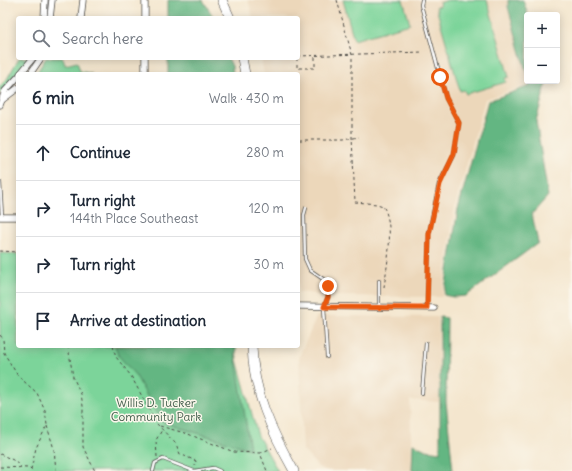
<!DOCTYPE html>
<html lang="en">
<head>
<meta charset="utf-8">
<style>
	:root { --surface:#fff; --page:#f6f6f7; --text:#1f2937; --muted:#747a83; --line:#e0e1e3 }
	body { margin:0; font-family:Delius,sans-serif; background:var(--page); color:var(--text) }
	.controls { position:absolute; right:12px; top:12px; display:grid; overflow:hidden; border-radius:4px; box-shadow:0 2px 10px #0003 }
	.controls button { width:36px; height:36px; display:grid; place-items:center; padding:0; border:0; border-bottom:1px solid var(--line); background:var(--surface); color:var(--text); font:20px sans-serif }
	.stop { position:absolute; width:12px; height:12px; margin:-9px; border:3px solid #ea580c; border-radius:50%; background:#fff }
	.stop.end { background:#ea580c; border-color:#fff; box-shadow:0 1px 4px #0008 }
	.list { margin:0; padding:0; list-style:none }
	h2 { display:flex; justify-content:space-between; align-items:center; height:52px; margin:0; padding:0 16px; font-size:17px }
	h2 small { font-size:13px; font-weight:400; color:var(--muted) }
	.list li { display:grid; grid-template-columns:26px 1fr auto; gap:12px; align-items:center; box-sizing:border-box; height:56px; padding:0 16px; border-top:1px solid var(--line) }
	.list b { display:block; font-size:15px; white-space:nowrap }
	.list p { margin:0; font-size:13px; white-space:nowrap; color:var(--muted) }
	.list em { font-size:13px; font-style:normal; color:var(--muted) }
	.icon { flex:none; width:22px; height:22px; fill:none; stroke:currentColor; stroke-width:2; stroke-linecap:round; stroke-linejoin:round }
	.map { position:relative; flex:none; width:572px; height:471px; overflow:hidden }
	.search { position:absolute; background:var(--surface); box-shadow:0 2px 10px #0003; left:16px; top:16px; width:284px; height:44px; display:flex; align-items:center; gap:10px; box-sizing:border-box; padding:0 14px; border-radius:4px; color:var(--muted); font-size:15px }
	.panel { position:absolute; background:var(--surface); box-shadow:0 2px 10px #0003; left:16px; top:72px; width:284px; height:276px; border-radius:4px }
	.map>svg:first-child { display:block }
	.built { fill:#ecd7ba }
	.green { fill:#7bd49a; stroke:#538062 }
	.forest { fill:#64b682; stroke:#487056 }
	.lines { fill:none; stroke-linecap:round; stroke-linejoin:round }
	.service-casing { stroke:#494743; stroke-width:4 }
	.minor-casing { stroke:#494743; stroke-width:7 }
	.primary-casing { stroke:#494743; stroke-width:10 }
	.path { stroke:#494743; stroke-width:1; stroke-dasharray:3 3; stroke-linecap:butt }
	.service { stroke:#fff; stroke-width:2.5 }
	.minor { stroke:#fff; stroke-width:5.5 }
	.primary { stroke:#fff; stroke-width:9 }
	.route { stroke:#ea580c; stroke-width:5 }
	.labels { text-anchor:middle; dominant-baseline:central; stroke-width:3; stroke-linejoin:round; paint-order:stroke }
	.park-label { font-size:12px; fill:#435e4c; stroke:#fbf7ec }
</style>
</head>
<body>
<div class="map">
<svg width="572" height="471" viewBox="0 0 572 471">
	<rect width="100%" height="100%" fill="#fbf7ec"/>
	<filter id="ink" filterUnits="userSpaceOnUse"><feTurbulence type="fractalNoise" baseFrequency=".025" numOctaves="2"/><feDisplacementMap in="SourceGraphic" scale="8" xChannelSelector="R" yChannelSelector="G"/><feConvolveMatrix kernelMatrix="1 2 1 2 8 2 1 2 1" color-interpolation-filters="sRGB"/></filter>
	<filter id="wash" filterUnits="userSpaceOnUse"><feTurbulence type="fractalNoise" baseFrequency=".012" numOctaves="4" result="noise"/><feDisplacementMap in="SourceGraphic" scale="16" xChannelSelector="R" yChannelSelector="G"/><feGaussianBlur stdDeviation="0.9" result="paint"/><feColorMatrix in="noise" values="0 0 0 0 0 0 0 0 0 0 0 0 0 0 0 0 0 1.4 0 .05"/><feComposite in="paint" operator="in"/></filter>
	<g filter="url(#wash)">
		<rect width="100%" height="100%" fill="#f4e6ce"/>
		<g class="built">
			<polygon points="248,0 507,0 507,6 529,85 485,99 455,206 442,297 321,296 309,293 298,292 301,164 298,163 298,74 264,74 261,58 298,58 298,18 253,18"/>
			<polygon points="317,316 438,317 439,402 410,400 412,471 328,471 318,467 303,450 299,357"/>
		</g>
		<g class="green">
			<polygon points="343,0 403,0 410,24 354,40"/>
			<polygon points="448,0 487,0 509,77 505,78 506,82 466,94 464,90 460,91 436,7 440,6 439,3"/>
			<polygon points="19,58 30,58 0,94 0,86 7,79"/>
			<polygon points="46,58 63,58 65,65 77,62 80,71 92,74 36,74"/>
			<polygon points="0,253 18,254 18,346 236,346 237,360 258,436 278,471 0,471"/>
		</g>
		<g class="forest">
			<polygon points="168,0 203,0 214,18 168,18"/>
			<polygon points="508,0 523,0 528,15 527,75 508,7"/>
			<polygon points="168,58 228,58 232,66 233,74 168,74"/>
			<polygon points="529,81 547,81 536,121 548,196 532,214 538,243 466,296 453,297 444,295 458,209 488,101 530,86"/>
			<polygon points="440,317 447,318 446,402 453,471 412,471 413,444 426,450 440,452"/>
			<polygon points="115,346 234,346 250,449 161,422 136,376 118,355"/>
		</g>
	</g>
	<g filter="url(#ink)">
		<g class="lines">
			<defs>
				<g id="service">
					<polyline points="422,0 421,5 446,98 459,123 454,155 439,184 429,234 427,307"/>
					<polyline points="0,182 2,216"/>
					<polyline points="306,208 304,215 305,259 310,270 326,281 328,286 328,297 324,307 327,357"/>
					<polyline points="379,281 379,307"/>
					<polyline points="422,393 426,343"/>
					<polyline points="153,471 155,463 163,459 194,471 213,468 220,471"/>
				</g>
				<g id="minor">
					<polyline points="44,18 45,0"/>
					<polyline points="50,18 52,0"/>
					<polyline points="81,18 83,0"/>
					<polyline points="145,18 145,0"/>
					<polyline points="145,58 145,74"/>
					<polyline points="20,74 33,58"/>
					<polyline points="30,74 41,58"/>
					<polyline points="2,100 18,88"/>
					<polyline points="0,105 5,91 18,77"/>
					<polyline points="0,217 18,217"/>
					<polyline points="298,306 434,308"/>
				</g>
				<g id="primary">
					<polyline points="222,0 230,18"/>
					<polyline points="242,58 245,74"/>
					<path d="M252 346C253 392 272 432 294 471"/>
				</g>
			</defs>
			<use href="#service" class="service-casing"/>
			<use href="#minor" class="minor-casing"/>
			<use href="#primary" class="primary-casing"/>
			<g class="path">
				<path d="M337 0 352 55V137L355 202 377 204 383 206C395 225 387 266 384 287"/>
				<polyline points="298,56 423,52"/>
				<polyline points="297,58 297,68 315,68 315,57"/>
				<polyline points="299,140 343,140 359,137"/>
				<polyline points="0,251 18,252"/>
				<polyline points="0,335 3,339 4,353 18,376 37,393 45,411 47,425 36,448 31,469"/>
				<polyline points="68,346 73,377 81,394 83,406 83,447 95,471"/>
				<polyline points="113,346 116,357 131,376 157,424 176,444 180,454 196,461 195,466"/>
				<polyline points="47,426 54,449 56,471"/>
				<polyline points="160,426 188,434 234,452 260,453 267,471"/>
				<polyline points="260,453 272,448"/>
				<polyline points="0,454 13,460 21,467"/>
				<polyline points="157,457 156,440 162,430"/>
				<polyline points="0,467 28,468 33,471"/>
			</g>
			<use href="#service" class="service"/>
			<use href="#minor" class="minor"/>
			<use href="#primary" class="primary"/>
		</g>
	</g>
	<g class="lines" filter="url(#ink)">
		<polyline class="route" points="328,286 328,297 324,307 427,308 429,234 440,184 454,154 459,123 446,98 440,77"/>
	</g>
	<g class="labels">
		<g class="park-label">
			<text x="156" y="402">Willis D. Tucker<tspan x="156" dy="14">Community Park</tspan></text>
		</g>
	</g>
</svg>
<div class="controls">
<button>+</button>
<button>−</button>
</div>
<div class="stop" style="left:440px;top:77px"></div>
<div class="stop end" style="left:328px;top:286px"></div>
<div class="search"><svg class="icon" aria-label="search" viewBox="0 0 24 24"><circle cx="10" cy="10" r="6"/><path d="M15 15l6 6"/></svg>Search here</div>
<section class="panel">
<h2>6 min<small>Walk · 430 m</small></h2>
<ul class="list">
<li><svg class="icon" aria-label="ahead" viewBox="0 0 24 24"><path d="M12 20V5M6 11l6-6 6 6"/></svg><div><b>Continue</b></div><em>280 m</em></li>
<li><svg class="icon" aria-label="right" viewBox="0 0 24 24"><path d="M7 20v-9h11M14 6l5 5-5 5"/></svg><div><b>Turn right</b><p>144th Place Southeast</p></div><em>120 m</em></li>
<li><svg class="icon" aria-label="right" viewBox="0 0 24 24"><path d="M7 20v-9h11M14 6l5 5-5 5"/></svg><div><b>Turn right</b></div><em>30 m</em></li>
<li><svg class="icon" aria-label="arrive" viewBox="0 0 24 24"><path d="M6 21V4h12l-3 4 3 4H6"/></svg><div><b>Arrive at destination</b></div></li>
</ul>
</section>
</div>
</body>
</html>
